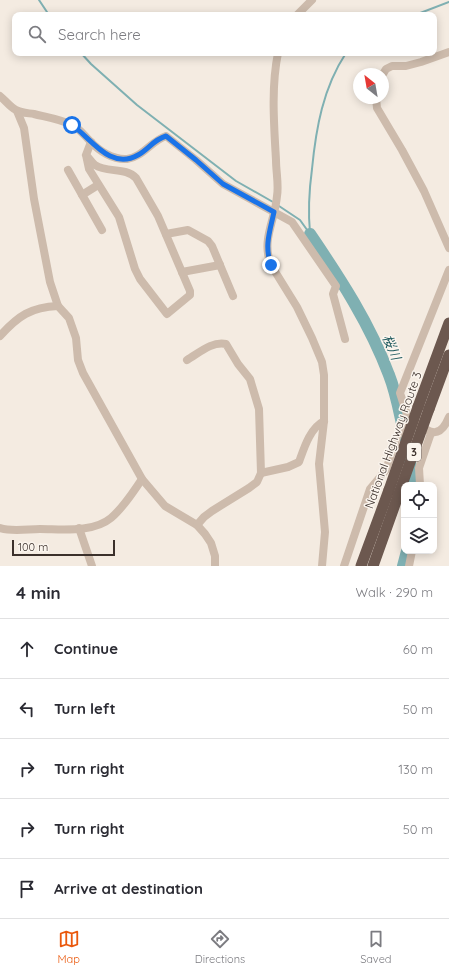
<!DOCTYPE html>
<html lang="en">
<head>
<meta charset="utf-8">
<style>
	:root { --surface:#fff; --page:#f2f2f3; --text:#2b2b33; --muted:#7c7c81; --line:#e1e1e2; --accent:#ea580c }
	body { margin:0; font-family:Quicksand,"Noto Sans JP",sans-serif; background:var(--page); color:var(--text) }
	.controls { position:absolute; right:12px; bottom:12px; display:grid; overflow:hidden; border-radius:8px; box-shadow:0 2px 10px #0003 }
	.controls button { width:36px; height:36px; display:grid; place-items:center; padding:0; border:0; border-bottom:1px solid var(--line); background:var(--surface); color:var(--text); font:20px sans-serif }
	.compass { position:absolute; left:353px; top:68px; width:36px; height:36px; border-radius:50%; background:var(--surface); box-shadow:0 2px 10px #0003; rotate:329deg }
	.scale { position:absolute; left:12px; bottom:10px; width:103px; box-sizing:border-box; padding-left:4px; border:2px solid #3b302b; border-top:0; font-size:11px; line-height:14px; white-space:nowrap; color:#3b302b; -webkit-text-stroke:3px #fbf5ee; paint-order:stroke }
	.stop { position:absolute; width:12px; height:12px; margin:-9px; border:3px solid #1a73e8; border-radius:50%; background:#fff }
	.stop.end { background:#1a73e8; border-color:#fff; box-shadow:0 1px 4px #0008 }
	.list { margin:0; padding:0; list-style:none }
	h2 { display:flex; justify-content:space-between; align-items:center; height:52px; margin:0; padding:0 16px; font-size:17px }
	h2 small { font-size:13px; font-weight:400; color:var(--muted) }
	.list li { display:grid; grid-template-columns:26px 1fr auto; gap:12px; align-items:center; box-sizing:border-box; height:60px; padding:0 16px; border-top:1px solid var(--line) }
	.list b { display:block; font-size:15px; white-space:nowrap }
	.list em { font-size:13px; font-style:normal; color:var(--muted) }
	.icon { flex:none; width:22px; height:22px; fill:none; stroke:currentColor; stroke-width:2; stroke-linecap:round; stroke-linejoin:round }
	.map { position:relative; flex:none; width:449px; height:566px; overflow:hidden }
	.search { position:absolute; background:var(--surface); box-shadow:0 2px 10px #0003; left:12px; right:12px; top:12px; height:44px; display:flex; align-items:center; gap:10px; box-sizing:border-box; padding:0 14px; border-radius:8px; color:var(--muted); font-size:15px }
	.sheet { height:352px; background:var(--surface) }
	nav { display:flex; justify-content:space-around; align-items:center; box-sizing:border-box; height:56px; border-top:1px solid var(--line); background:var(--surface); font-size:11px; color:var(--muted) }
	nav a { display:grid; justify-items:center; gap:2px }
	nav .on { color:var(--accent) }
	.map>svg:first-child { display:block }
	.lines { fill:none; stroke-linecap:round; stroke-linejoin:round }
	.stream { stroke:#7fb0b2; stroke-width:2 }
	.river { stroke:#7fb0b2; stroke-width:12 }
	.minor { stroke:#cdbbac; stroke-width:8 }
	.trunk { stroke:#6c584f; stroke-width:11 }
	.trunk-bridge { stroke:#6c584f; stroke-width:11 }
	.route { stroke:#1a73e8; stroke-width:5 }
	.labels { text-anchor:middle; dominant-baseline:central; stroke-width:3; stroke-linejoin:round; paint-order:stroke }
	.shield { fill:#fbf5ee; stroke:#756b66; stroke-width:1 }
	.shield-label { font-size:11px; font-weight:bold; fill:#3b302b }
	.street-label { font-size:12px; fill:#3b302b; stroke:#fbf5ee }
	.water-label { font-size:13px; font-style:italic; fill:#1f5a5e; stroke:#fbf5ee }
</style>
</head>
<body>
<div class="map">
<svg width="449" height="566" viewBox="0 0 449 566">
	<rect width="100%" height="100%" fill="#f4ebe1"/>
	<g class="lines">
		<g class="stream">
			<polyline points="39,0 49,15"/>
			<polyline points="415,15 449,2"/>
			<polyline points="81,53 91,64 137,105 236,181 273,202"/>
			<polyline points="279,206 300,220 310,234"/>
			<path d="M310 233C308 212 309 191 312 169 316 128 323 88 346 53"/>
		</g>
		<g class="river">
			<path d="M310 234C340 278 370 324 389 375 397 395 400 417 405 437"/>
			<polyline points="409,455 414,485"/>
			<polyline points="403,566 407,551"/>
		</g>
		<g class="minor">
			<polyline points="297,15 312,0"/>
			<path d="M278 53C271 87 274 125 276 160 276 172 279 185 277 196 275 221 261 240 271 265L297 307 312 338 322 362 324 375V421L319 464 325 532 322 566"/>
			<polyline points="383,74 386,69 392,66 406,66 421,62 449,52"/>
			<path d="M0 96C5 100 10 107 16 110 21 113 28 113 34 114 46 117 60 119 72 125 79 128 84 135 90 141 99 151 113 160 127 159 143 157 151 141 166 136L196 160 223 184 292 222 336 286 333 294 345 339"/>
			<polyline points="376,98 377,108 402,150 424,191 449,248"/>
			<polyline points="17,111 24,128 34,199 50,282 58,306 69,318 76,338 78,360 83,373 142,479 165,506 197,525 205,534 211,543 215,556 215,566"/>
			<path d="M86 155C89 158 92 163 95 165 107 173 126 167 136 178L158 216 190 291V295L167 314 140 279 135 269 119 217 89 169 86 155 91 142"/>
			<polyline points="68,170 102,230"/>
			<polyline points="82,195 98,185"/>
			<polyline points="166,234 188,230 208,241 212,246 233,296"/>
			<path d="M449 270 400 393 408 418C426 429 438 444 449 417"/>
			<polyline points="182,272 220,265"/>
			<path d="M0 336C18 316 31 307 58 306"/>
			<path d="M187 360C199 353 212 341 226 344L238 364 250 379 259 409 261 473 257 482 249 488 212 511 204 517 197 525"/>
			<path d="M261 473 288 467 299 462C304 448 310 428 324 421"/>
			<polyline points="420,485 419,468 431,433"/>
			<path d="M0 528C11 532 28 529 40 529 62 529 93 533 111 518 124 507 133 492 142 479"/>
			<polyline points="79,528 92,566"/>
			<polyline points="344,566 370,489 386,470 397,437 408,418"/>
			<polyline points="409,566 412,551"/>
		</g>
		<g class="trunk">
			<polyline points="418,407 449,323"/>
			<polyline points="429,409 449,355"/>
			<polyline points="361,566 389,490"/>
			<polyline points="373,566 398,496"/>
		</g>
		<g class="trunk-bridge">
			<polyline points="389,490 418,407"/>
			<polyline points="398,496 429,409"/>
		</g>
	</g>
	<g class="lines">
		<path class="route" d="M72 125C91 138 110 171 138 155 149 149 153 140 166 136L196 160 223 184 274 212C270 231 264 246 271 265"/>
	</g>
	<g class="labels">
		<rect class="shield" x="407" y="443" width="14" height="18" rx="3"/>
		<g class="shield-label">
			<text x="414" y="452">3</text>
		</g>
		<g class="street-label">
			<text transform="translate(393 440) rotate(-70)">National Highway Route 3</text>
		</g>
		<g class="water-label">
			<text transform="translate(392 347) rotate(67)">桜川</text>
		</g>
	</g>
</svg>
<div class="controls">
<button><svg class="icon" aria-label="locate" viewBox="0 0 24 24"><circle cx="12" cy="12" r="6"/><path d="M12 2v4M12 18v4M2 12h4M18 12h4"/></svg></button>
<button><svg class="icon" aria-label="layers" viewBox="0 0 24 24"><path d="M12 4l9 5-9 5-9-5zM3 14l9 5 9-5"/></svg></button>
</div>
<svg class="compass" viewBox="-18 -18 36 36"><path d="M0-13l5 13h-10z" fill="#e53935"/><path d="M0 13l5-13h-10z" fill="#7c7c81"/></svg>
<div class="scale">100 m</div>
<div class="stop" style="left:72px;top:125px"></div>
<div class="stop end" style="left:271px;top:265px"></div>
<div class="search"><svg class="icon" aria-label="search" viewBox="0 0 24 24"><circle cx="10" cy="10" r="6"/><path d="M15 15l6 6"/></svg>Search here</div>
</div>
<section class="sheet">
<h2>4 min<small>Walk · 290 m</small></h2>
<ul class="list">
<li><svg class="icon" aria-label="ahead" viewBox="0 0 24 24"><path d="M12 20V5M6 11l6-6 6 6"/></svg><div><b>Continue</b></div><em>60 m</em></li>
<li><svg class="icon" aria-label="left" viewBox="0 0 24 24"><path d="M17 20v-9H6M10 6l-5 5 5 5"/></svg><div><b>Turn left</b></div><em>50 m</em></li>
<li><svg class="icon" aria-label="right" viewBox="0 0 24 24"><path d="M7 20v-9h11M14 6l5 5-5 5"/></svg><div><b>Turn right</b></div><em>130 m</em></li>
<li><svg class="icon" aria-label="right" viewBox="0 0 24 24"><path d="M7 20v-9h11M14 6l5 5-5 5"/></svg><div><b>Turn right</b></div><em>50 m</em></li>
<li><svg class="icon" aria-label="arrive" viewBox="0 0 24 24"><path d="M6 21V4h12l-3 4 3 4H6"/></svg><div><b>Arrive at destination</b></div></li>
</ul>
</section>
<nav>
<a class="on"><svg class="icon" aria-label="map" viewBox="0 0 24 24"><path d="M3 6l6-2 6 2 6-2v14l-6 2-6-2-6 2zM9 4v14M15 6v14"/></svg>Map</a>
<a><svg class="icon" aria-label="directions" viewBox="0 0 24 24"><path d="M12 3l9 9-9 9-9-9zM9 14v-3h6M13 9l2 2-2 2"/></svg>Directions</a>
<a><svg class="icon" aria-label="saved" viewBox="0 0 24 24"><path d="M7 4h10v16l-5-4-5 4z"/></svg>Saved</a>
</nav>
</body>
</html>
